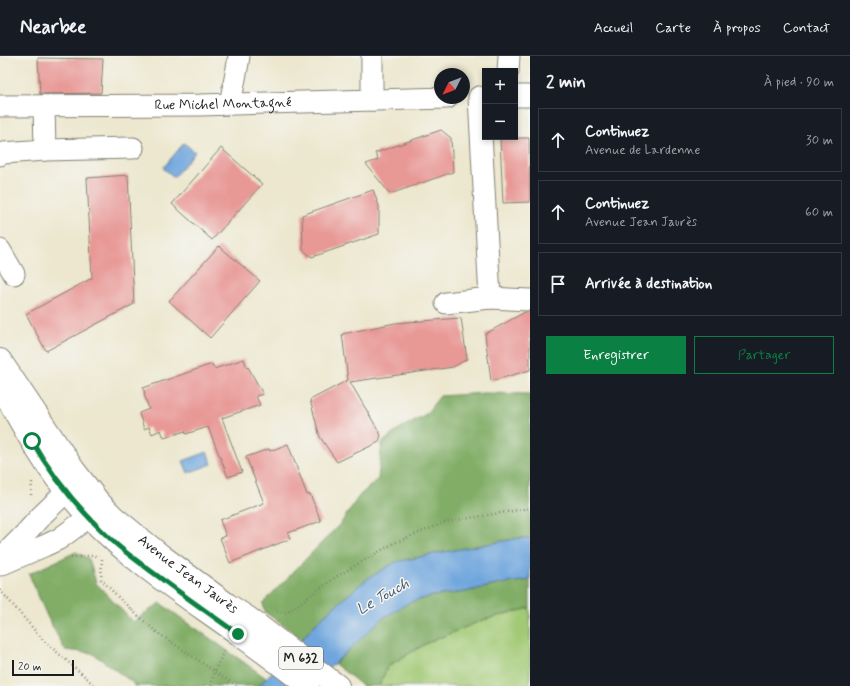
<!DOCTYPE html>
<html lang="fr">
<head>
<meta charset="utf-8">
<style>
	:root { --surface:#171b24; --page:#20242c; --text:#f1f3f6; --muted:#9ea1a6; --line:#363941; --accent:#0b8043 }
	body { margin:0; font-family:Mynerve,sans-serif; background:var(--page); color:var(--text) }
	.controls { position:absolute; right:12px; top:12px; display:grid; overflow:hidden; border-radius:0px; box-shadow:0 2px 6px #0003 }
	.controls button { width:36px; height:36px; display:grid; place-items:center; padding:0; border:0; border-bottom:1px solid var(--line); background:var(--surface); color:var(--text); font:20px sans-serif }
	.compass { position:absolute; left:434px; top:12px; width:36px; height:36px; border-radius:50%; background:var(--surface); box-shadow:0 2px 6px #0003; rotate:228deg }
	.scale { position:absolute; left:12px; bottom:10px; width:62px; box-sizing:border-box; padding-left:4px; border:2px solid #1c1c1c; border-top:0; font-size:11px; line-height:14px; white-space:nowrap; color:#1c1c1c; -webkit-text-stroke:3px #f6f6f2; paint-order:stroke }
	.stop { position:absolute; width:12px; height:12px; margin:-9px; border:3px solid #0b8043; border-radius:50%; background:#fff }
	.stop.end { background:#0b8043; border-color:#fff; box-shadow:0 1px 4px #0008 }
	.list { margin:0; padding:0; list-style:none }
	h2 { display:flex; justify-content:space-between; align-items:center; height:52px; margin:0; padding:0 16px; font-size:17px }
	h2 small { font-size:13px; font-weight:400; color:var(--muted) }
	.list li { display:grid; grid-template-columns:26px 1fr auto; gap:12px; align-items:center; box-sizing:border-box; height:64px; margin:0 8px 8px; padding:0 8px; border:1px solid var(--line); border-radius:0px }
	.list b { display:block; font-size:15px; white-space:nowrap }
	.list p { margin:0; font-size:13px; white-space:nowrap; color:var(--muted) }
	.list em { font-size:13px; font-style:normal; color:var(--muted) }
	.actions { display:flex; gap:8px; padding:12px 16px }
	.actions a { flex:1; padding:9px 0; border:1px solid var(--accent); border-radius:0px; text-align:center; font-size:14px; color:var(--accent) }
	.actions .main { background:var(--accent); color:#fff }
	.icon { flex:none; width:22px; height:22px; fill:none; stroke:currentColor; stroke-width:2; stroke-linecap:round; stroke-linejoin:round }
	.map { position:relative; flex:none; width:530px; height:630px; overflow:hidden }
	header { display:flex; align-items:center; gap:24px; box-sizing:border-box; height:56px; padding:0 20px; background:var(--surface); border-bottom:1px solid var(--line) }
	header strong { font-size:19px }
	nav { display:flex; gap:22px; margin-inline-start:auto; font-size:14px }
	main { display:flex }
	aside { flex:1; background:var(--surface) }
	.map>svg:first-child { display:block }
	.green { fill:#a2c974; stroke:#5f7248 }
	.forest { fill:#81ad66; stroke:#4e6441 }
	.water { fill:#70a6dd; stroke:#46617c }
	.building { fill:#e89895 }
	.lines { fill:none; stroke-linecap:round; stroke-linejoin:round }
	.minor-casing { stroke:#848275; stroke-width:23 }
	.major-casing { stroke:#848275; stroke-width:24 }
	.path { stroke:#848275; stroke-width:2.5; stroke-dasharray:1 3; stroke-linecap:butt }
	.minor { stroke:#fff; stroke-width:21 }
	.major { stroke:#fff; stroke-width:22 }
	.route { stroke:#0b8043; stroke-width:5 }
	.labels { text-anchor:middle; dominant-baseline:central; stroke-width:3; stroke-linejoin:round; paint-order:stroke }
	.shield { fill:#f6f6f2; stroke:#5d5d5c; stroke-width:1 }
	.shield-label { font-size:13px; font-weight:bold; fill:#1c1c1c }
	.street-label { font-size:14px; fill:#1c1c1c; stroke:#f6f6f2 }
	.water-label { font-size:15px; font-style:italic; fill:#425a73; stroke:#f6f6f2 }
</style>
</head>
<body>
<header>
<strong>Nearbee</strong>
<nav><a>Accueil</a><a>Carte</a><a>À propos</a><a>Contact</a></nav>
</header>
<main>
<div class="map">
<svg width="530" height="630" viewBox="0 0 530 630">
	<rect width="100%" height="100%" fill="#f6f6f2"/>
	<filter id="ink" filterUnits="userSpaceOnUse"><feTurbulence type="fractalNoise" baseFrequency=".025" numOctaves="2"/><feDisplacementMap in="SourceGraphic" scale="8" xChannelSelector="R" yChannelSelector="G"/><feConvolveMatrix kernelMatrix="1 2 1 2 8 2 1 2 1" color-interpolation-filters="sRGB"/></filter>
	<filter id="wash" filterUnits="userSpaceOnUse"><feTurbulence type="fractalNoise" baseFrequency=".012" numOctaves="4" result="noise"/><feDisplacementMap in="SourceGraphic" scale="16" xChannelSelector="R" yChannelSelector="G"/><feGaussianBlur stdDeviation="0.9" result="paint"/><feColorMatrix in="noise" values="0 0 0 0 0 0 0 0 0 0 0 0 0 0 0 0 0 1.4 0 .05"/><feComposite in="paint" operator="in"/></filter>
	<g filter="url(#wash)">
		<rect width="100%" height="100%" fill="#ece7ce"/>
		<polygon class="green" points="529,552 530,552 530,630 379,630 388,610 427,587 483,564"/>
		<g class="forest">
			<polygon points="484,337 530,338 530,482 520,482 444,496 396,506 367,523 322,561 302,583 265,556 263,547 341,467 359,440 378,423 382,387 399,373 426,358 440,340"/>
			<polygon points="76,496 89,503 96,527 133,566 160,547 266,622 259,630 135,630 132,626 92,597 65,594 47,560 29,518"/>
			<polygon points="530,524 530,552 483,564 427,587 388,610 379,630 363,630 335,608 354,588 383,561 410,546 433,540 465,536 500,528"/>
		</g>
		<g class="water">
			<polygon points="184,87 195,96 174,121 163,112"/>
			<polygon points="207,396 212,408 188,417 183,405"/>
			<polygon points="520,482 530,482 530,524 500,528 465,536 433,540 410,546 383,562 310,630 259,630 322,561 367,523 396,506 444,496"/>
		</g>
		<g id="blocks">
			<g class="building">
				<polygon points="38,2 103,3 101,37 40,38"/>
				<polygon points="441,74 451,82 453,116 390,138 366,108 378,104 375,97"/>
				<polygon points="518,82 529,82 530,146 503,147 500,83"/>
				<polygon points="221,92 262,128 212,184 172,148"/>
				<polygon points="128,119 134,248 46,295 26,258 92,222 87,122"/>
				<polygon points="373,134 379,150 379,178 312,201 303,194 302,159"/>
				<polygon points="219,190 260,225 210,282 169,245"/>
				<polygon points="525,256 530,256 530,314 491,325 485,278"/>
				<polygon points="461,262 467,303 453,311 350,326 381,379 379,386 337,406 320,381 310,344 348,324 342,278 395,267"/>
				<polygon points="244,303 247,312 248,311 263,338 256,340 260,349 222,362 242,416 228,421 208,371 186,378 185,375 164,382 161,374 152,378 149,371 144,373 139,357 149,353 144,338 145,337 143,332 212,308 214,313"/>
				<polygon points="288,388 307,439 310,438 321,465 288,477 290,483 230,507 220,482 226,480 220,464 264,447 246,401 269,393 270,395"/>
			</g>
		</g>
	</g>
	<g filter="url(#ink)">
		<use href="#blocks" fill-opacity="0" stroke="#848275" stroke-width="1"/>
		<g class="lines">
			<defs>
				<g id="minor">
					<polyline points="372,0 372,44"/>
					<polyline points="508,15 509,0"/>
					<polyline points="515,40 530,40"/>
					<polyline points="479,41 490,242"/>
					<polyline points="230,48 238,7 239,0"/>
					<path id="s1" d="M0 50 200 49 447 42"/>
					<polyline points="45,94 133,92"/>
					<polyline points="0,99 3,97 45,94 44,50"/>
					<polyline points="0,194 14,218"/>
					<polyline points="446,247 490,242 530,244"/>
					<polyline points="0,503 23,480 41,460 67,435 82,429"/>
					<polyline points="0,509 44,490 59,483 89,461 99,447"/>
				</g>
				<g id="major">
					<path id="s2" d="M0 304 74 414 99 446 114 461 162 500 227 548 250 563 338 630"/>
					<path d="M0 329C12 350 23 372 36 392 51 417 70 441 90 462 133 507 187 541 237 577 261 594 284 612 308 630"/>
				</g>
			</defs>
			<use href="#minor" class="minor-casing"/>
			<use href="#major" class="major-casing"/>
			<g class="path">
				<polyline points="31,439 32,426"/>
				<polyline points="71,502 87,500 99,500"/>
				<polyline points="102,503 101,523 121,544 155,575 236,630"/>
				<polyline points="0,534 44,585 88,623 94,630"/>
				<polyline points="277,555 286,557 336,521 394,487 446,466 530,452"/>
				<polyline points="211,630 214,616 225,593"/>
			</g>
			<use href="#minor" class="minor"/>
			<use href="#major" class="major"/>
		</g>
	</g>
	<g class="lines" filter="url(#ink)">
		<path class="route" d="M32 385C53 422 84 459 116 488 132 502 150 514 167 527 190 544 214 561 238 578"/>
	</g>
	<g class="labels">
		<rect class="shield" x="279" y="591" width="44" height="22" rx="3"/>
		<g class="shield-label">
			<text x="301" y="602">M 632</text>
		</g>
		<g class="street-label">
			<text stroke="none"><textPath href="#s1" startOffset="223">Rue Michel Montagné</textPath></text>
			<text stroke="none"><textPath href="#s2" startOffset="288">Avenue Jean Jaurès</textPath></text>
		</g>
		<g class="water-label">
			<text transform="translate(383 541) rotate(-30)">Le Touch</text>
		</g>
	</g>
</svg>
<div class="controls">
<button>+</button>
<button>−</button>
</div>
<svg class="compass" viewBox="-18 -18 36 36"><path d="M0-13l5 13h-10z" fill="#e53935"/><path d="M0 13l5-13h-10z" fill="#9ea1a6"/></svg>
<div class="scale">20 m</div>
<div class="stop" style="left:32px;top:385px"></div>
<div class="stop end" style="left:238px;top:578px"></div>
</div>
<aside>
<h2>2 min<small>À pied · 90 m</small></h2>
<ul class="list">
<li><svg class="icon" aria-label="ahead" viewBox="0 0 24 24"><path d="M12 20V5M6 11l6-6 6 6"/></svg><div><b>Continuez</b><p>Avenue de Lardenne</p></div><em>30 m</em></li>
<li><svg class="icon" aria-label="ahead" viewBox="0 0 24 24"><path d="M12 20V5M6 11l6-6 6 6"/></svg><div><b>Continuez</b><p>Avenue Jean Jaurès</p></div><em>60 m</em></li>
<li><svg class="icon" aria-label="arrive" viewBox="0 0 24 24"><path d="M6 21V4h12l-3 4 3 4H6"/></svg><div><b>Arrivée à destination</b></div></li>
</ul>
<div class="actions"><a class="main">Enregistrer</a><a>Partager</a></div>
</aside>
</main>
</body>
</html>
